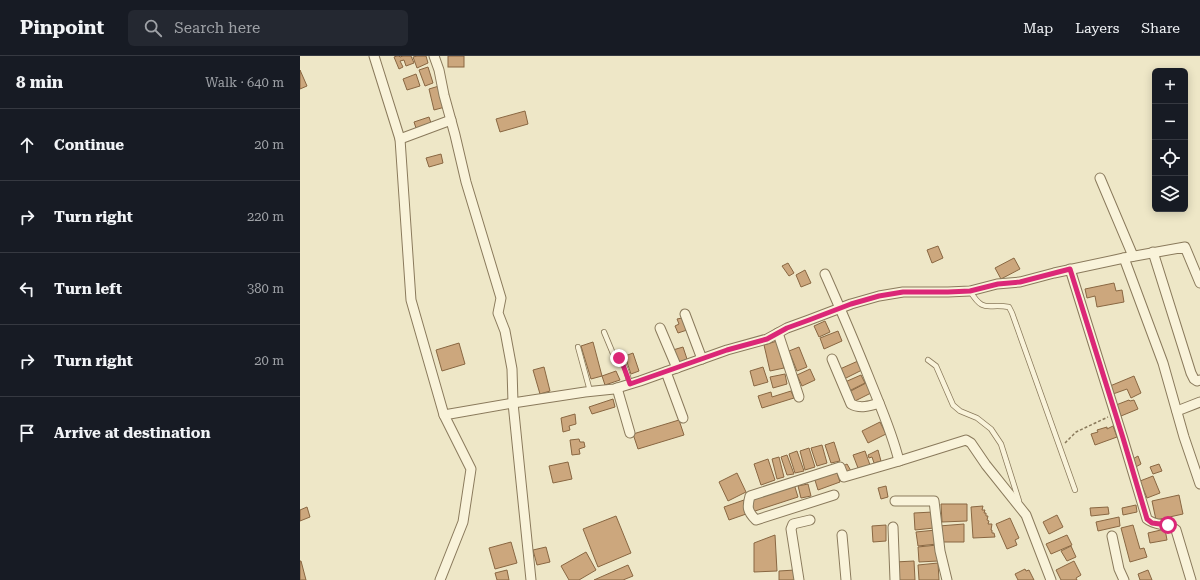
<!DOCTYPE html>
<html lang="en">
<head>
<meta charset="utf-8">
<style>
	:root { --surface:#171b24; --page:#242831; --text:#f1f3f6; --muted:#9ea1a6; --line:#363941 }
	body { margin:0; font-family:"Roboto Serif",serif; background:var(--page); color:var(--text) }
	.controls { position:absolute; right:12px; top:12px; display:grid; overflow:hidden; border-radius:6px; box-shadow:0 2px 10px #0003 }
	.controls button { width:36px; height:36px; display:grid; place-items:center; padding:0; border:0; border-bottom:1px solid var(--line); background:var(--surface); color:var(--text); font:20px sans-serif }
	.stop { position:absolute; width:12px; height:12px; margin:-9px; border:3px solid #db2777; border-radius:50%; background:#fff }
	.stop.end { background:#db2777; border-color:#fff; box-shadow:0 1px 4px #0008 }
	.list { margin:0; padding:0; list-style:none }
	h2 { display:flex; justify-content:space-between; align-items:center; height:52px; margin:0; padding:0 16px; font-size:17px }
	h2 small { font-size:13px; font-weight:400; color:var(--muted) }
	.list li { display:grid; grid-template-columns:26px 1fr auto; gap:12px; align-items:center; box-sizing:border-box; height:72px; padding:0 16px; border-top:1px solid var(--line) }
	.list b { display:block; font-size:15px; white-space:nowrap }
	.list em { font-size:13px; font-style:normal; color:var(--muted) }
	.icon { flex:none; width:22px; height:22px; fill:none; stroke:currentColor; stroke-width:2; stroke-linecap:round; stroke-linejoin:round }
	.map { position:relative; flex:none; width:900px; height:524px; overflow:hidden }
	header { display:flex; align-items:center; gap:24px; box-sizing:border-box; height:56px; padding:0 20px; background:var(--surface); border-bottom:1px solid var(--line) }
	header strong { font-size:19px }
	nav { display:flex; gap:22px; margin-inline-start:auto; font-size:14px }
	.search { width:280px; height:36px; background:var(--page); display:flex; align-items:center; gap:10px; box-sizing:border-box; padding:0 14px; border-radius:6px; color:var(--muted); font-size:15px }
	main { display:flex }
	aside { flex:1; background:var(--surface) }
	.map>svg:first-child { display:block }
	.building { fill:#cca77d; stroke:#896742 }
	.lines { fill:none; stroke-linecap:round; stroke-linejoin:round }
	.lane-casing { stroke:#8a7a5c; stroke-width:6 }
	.street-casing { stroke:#8a7a5c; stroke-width:11 }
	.path { stroke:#8a7a5c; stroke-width:1.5; stroke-dasharray:3 2; stroke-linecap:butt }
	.lane { stroke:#f9f3da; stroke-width:4.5 }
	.street { stroke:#f9f3da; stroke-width:9 }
	.route { stroke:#db2777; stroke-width:5 }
</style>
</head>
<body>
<header>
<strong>Pinpoint</strong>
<div class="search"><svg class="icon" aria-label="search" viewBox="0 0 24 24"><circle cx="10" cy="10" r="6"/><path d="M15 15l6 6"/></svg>Search here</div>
<nav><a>Map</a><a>Layers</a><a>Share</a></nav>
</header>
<main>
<aside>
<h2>8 min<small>Walk · 640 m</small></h2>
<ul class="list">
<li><svg class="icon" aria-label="ahead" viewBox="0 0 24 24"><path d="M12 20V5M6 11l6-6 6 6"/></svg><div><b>Continue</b></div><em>20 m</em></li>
<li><svg class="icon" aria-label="right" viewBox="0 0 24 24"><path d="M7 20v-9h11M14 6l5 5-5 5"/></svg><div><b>Turn right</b></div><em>220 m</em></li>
<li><svg class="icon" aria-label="left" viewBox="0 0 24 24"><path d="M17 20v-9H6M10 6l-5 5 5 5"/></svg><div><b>Turn left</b></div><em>380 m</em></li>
<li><svg class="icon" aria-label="right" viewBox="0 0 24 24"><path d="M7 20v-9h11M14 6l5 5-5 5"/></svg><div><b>Turn right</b></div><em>20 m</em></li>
<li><svg class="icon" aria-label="arrive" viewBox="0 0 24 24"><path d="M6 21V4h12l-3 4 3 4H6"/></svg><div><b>Arrive at destination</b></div></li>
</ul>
</aside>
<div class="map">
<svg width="900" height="524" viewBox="0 0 900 524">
	<rect width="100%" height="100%" fill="#eee7c7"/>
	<g class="building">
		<polygon points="97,0 99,0 100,1 103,0 111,0 114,7 106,10 104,4 100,5 103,11 99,13 94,1"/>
		<polygon points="117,0 126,0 128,7 117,12 113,1"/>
		<rect x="148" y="0" width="16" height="11"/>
		<polygon points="128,11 133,27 125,30 119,14"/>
		<polygon points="0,14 7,30 0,33"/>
		<polygon points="116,18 120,30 107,34 103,23"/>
		<polygon points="139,30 145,51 134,54 129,33"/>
		<polygon points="225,55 228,68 200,76 196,63"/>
		<polygon points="129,61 132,70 117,75 114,66"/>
		<polygon points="141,98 143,107 129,111 126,102"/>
		<polygon points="638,190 643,202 632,207 627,194"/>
		<polygon points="714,202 720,213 701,223 695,212"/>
		<polygon points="488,207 494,217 489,220 482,210"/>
		<polygon points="505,214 511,227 501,231 496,219"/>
		<polygon points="814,227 816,235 822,234 824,246 797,251 795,240 787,242 785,233"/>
		<polygon points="382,262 387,274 378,277 375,270 379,268 377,263"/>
		<polygon points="525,265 530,276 519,281 514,270"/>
		<polygon points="538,275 542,285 524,293 520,282"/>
		<polygon points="477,285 484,312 470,315 464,289"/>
		<polygon points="293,286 302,320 291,323 281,290"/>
		<polygon points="159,287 165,308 142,315 136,294"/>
		<polygon points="383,291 387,303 378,307 373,294"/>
		<polygon points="499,291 507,311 497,315 489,295"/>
		<polygon points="333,297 339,315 331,318 325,300"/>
		<polygon points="558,305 562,314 544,323 540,313"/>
		<polygon points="244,311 250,335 240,338 233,314"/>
		<polygon points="463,311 468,326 454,330 450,315"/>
		<polygon points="510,313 515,324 502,330 497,319"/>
		<polygon points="316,315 320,324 305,329 302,320"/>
		<polygon points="485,318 487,328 473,332 470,321"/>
		<polygon points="561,319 565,327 549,335 545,326"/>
		<polygon points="834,320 841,337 831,342 827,333 813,338 810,330"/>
		<polygon points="566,327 571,337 553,346 549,336"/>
		<polygon points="491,335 494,342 462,352 458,340 471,336 472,341"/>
		<polygon points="313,343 315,351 292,358 289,351"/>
		<polygon points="829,344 830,345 834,344 838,353 821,360 816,349"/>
		<polygon points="275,358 276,368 269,370 270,374 263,376 261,362"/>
		<polygon points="379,364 384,379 338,393 333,378"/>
		<polygon points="580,366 586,378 568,387 562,375"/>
		<polygon points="813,370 817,381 795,389 791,378 798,376 797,374 807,371 807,373"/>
		<polygon points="279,383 280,386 284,386 285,391 279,393 280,398 272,399 270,384"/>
		<polygon points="534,386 540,405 531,407 525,389"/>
		<polygon points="522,389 527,407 517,410 511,392"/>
		<polygon points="509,392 515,411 505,414 500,395"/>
		<polygon points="578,394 581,405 574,407 572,401 569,402 568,399"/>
		<polygon points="497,395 504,415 495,417 489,398"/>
		<polygon points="565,395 570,409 558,412 553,399"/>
		<polygon points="487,399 494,418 487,419 481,401"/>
		<polygon points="838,400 841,408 834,412 831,404"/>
		<polygon points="479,401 484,421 477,423 472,403"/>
		<polygon points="468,403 475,424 461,429 454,408"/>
		<polygon points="268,406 272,423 253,427 249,410"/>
		<polygon points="547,408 551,415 544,418 541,411"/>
		<polygon points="859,408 862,415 853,418 850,411"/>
		<polygon points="536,414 540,426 518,434 514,421"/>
		<polygon points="437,417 446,436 428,445 419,426"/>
		<polygon points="853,420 860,437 847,442 840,425"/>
		<polygon points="494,428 498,441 452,456 450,444"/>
		<polygon points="508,428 511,440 501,442 498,430"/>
		<polygon points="586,430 588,441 581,443 578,432"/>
		<polygon points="879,439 883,458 856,464 852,445"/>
		<polygon points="444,444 449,457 429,464 424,451"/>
		<polygon points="641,448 667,448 667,465 642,466"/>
		<polygon points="836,449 837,456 823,459 822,452"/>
		<polygon points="683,450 682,454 685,454 684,457 686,457 686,460 688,460 687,464 689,465 688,468 692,468 691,474 692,474 692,477 694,477 695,481 673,482 671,451"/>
		<polygon points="7,451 10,461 0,465 0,454"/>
		<polygon points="808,451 809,458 791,460 790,452"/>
		<polygon points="633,456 634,472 615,474 614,457"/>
		<polygon points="757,459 763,471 749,478 743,466"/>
		<polygon points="316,460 331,497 298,511 283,473"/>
		<polygon points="819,461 820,470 798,475 796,466"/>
		<polygon points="710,462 719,482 715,484 717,489 707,493 696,468"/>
		<polygon points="664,468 664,486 641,486 639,470"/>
		<polygon points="586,469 586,485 573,486 572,470"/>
		<polygon points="833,469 840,493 844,492 847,501 830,506 821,472"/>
		<polygon points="865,473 867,484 850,487 848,477"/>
		<polygon points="636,474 637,488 618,490 616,476"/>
		<polygon points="475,479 477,515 454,516 454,487"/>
		<polygon points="767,479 772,489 751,498 746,488"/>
		<polygon points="211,486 217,507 195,513 189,492"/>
		<polygon points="637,489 638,505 619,506 618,491"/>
		<polygon points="771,490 776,501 767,505 761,495"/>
		<polygon points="246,491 250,506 237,509 233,494"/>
		<polygon points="286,496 296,514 279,524 269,524 261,510"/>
		<polygon points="0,505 1,505 6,524 0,524"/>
		<polygon points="614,505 615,524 596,524 595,506"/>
		<polygon points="774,505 781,519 776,522 777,524 761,524 756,514"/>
		<polygon points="638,507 639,524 619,524 618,509"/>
		<polygon points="328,509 333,520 323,524 294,524"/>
		<polygon points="725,513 726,515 729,514 734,524 718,524 715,518"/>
		<polygon points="207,514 209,524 197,524 195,517"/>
		<polygon points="495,514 496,524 479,524 479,515"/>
		<polygon points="848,514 852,524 840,524 838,518"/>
	</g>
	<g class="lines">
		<defs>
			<g id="lane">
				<path d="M670 235C684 258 687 247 709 251L712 257 775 434"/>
				<path d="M304 276 314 300C325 305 327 317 330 328"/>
				<polyline points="278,291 290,335"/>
				<polyline points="628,304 636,310 653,349 660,355 677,362 691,373 701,388 719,445"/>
			</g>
			<g id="street">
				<polyline points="74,0 100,83 111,244 144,359 171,413 163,466 140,524"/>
				<polyline points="134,0 139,14 144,39 155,79 166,126 201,242 198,257 205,275 212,313 213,347 231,524"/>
				<polyline points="100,83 151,64"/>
				<polyline points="800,122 833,200"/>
				<polyline points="853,196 891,317 894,323 897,325 900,324"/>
				<polyline points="824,202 863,307 884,381 900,428"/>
				<path d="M770 213 823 383 847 463C856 471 868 466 876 474L891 524"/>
				<path d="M525 218C540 252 555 287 569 322 580 350 592 376 599 405L666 384 671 387 686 409 726 459 751 524"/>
				<polyline points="385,258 402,303"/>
				<polyline points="360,272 377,312"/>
				<polyline points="478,277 499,341"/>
				<path d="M532 303 551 348C560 353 570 350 579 347"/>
				<polyline points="366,316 383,362"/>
				<polyline points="317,332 330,377"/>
				<polyline points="877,355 900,346"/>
				<polyline points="144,359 213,347 285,336 314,333 340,325 427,294 467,283 487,272 509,264 551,248 579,240 603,236 648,236 670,235 697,228 720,226 754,217 824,202 885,191 900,227"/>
				<path d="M534 439 456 464C447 455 447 451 450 440L540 411 544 421 599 405"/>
				<polyline points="595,445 634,445 640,495 647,524"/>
				<polyline points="593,471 595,524"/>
				<polyline points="542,479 546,524"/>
				<polyline points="812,480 819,513 824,524"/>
				<polyline points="499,524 491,473 493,468 510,464"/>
			</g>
		</defs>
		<use href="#lane" class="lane-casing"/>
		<use href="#street" class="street-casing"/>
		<polyline class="path" points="765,387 776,376 808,361"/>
		<use href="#lane" class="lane"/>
		<use href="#street" class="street"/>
	</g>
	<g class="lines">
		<polyline class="route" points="319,302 322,306 330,328 427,294 467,283 487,272 509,264 551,248 579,240 603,236 648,236 670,235 698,228 720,226 770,213 823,382 847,463 852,467 868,469"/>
	</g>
</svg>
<div class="controls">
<button>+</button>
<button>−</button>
<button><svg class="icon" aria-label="locate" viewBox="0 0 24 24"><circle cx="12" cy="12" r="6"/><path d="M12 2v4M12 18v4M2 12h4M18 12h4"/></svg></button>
<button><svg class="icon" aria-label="layers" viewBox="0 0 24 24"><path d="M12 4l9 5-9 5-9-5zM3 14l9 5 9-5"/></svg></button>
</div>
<div class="stop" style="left:868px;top:469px"></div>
<div class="stop end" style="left:319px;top:302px"></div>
</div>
</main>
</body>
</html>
